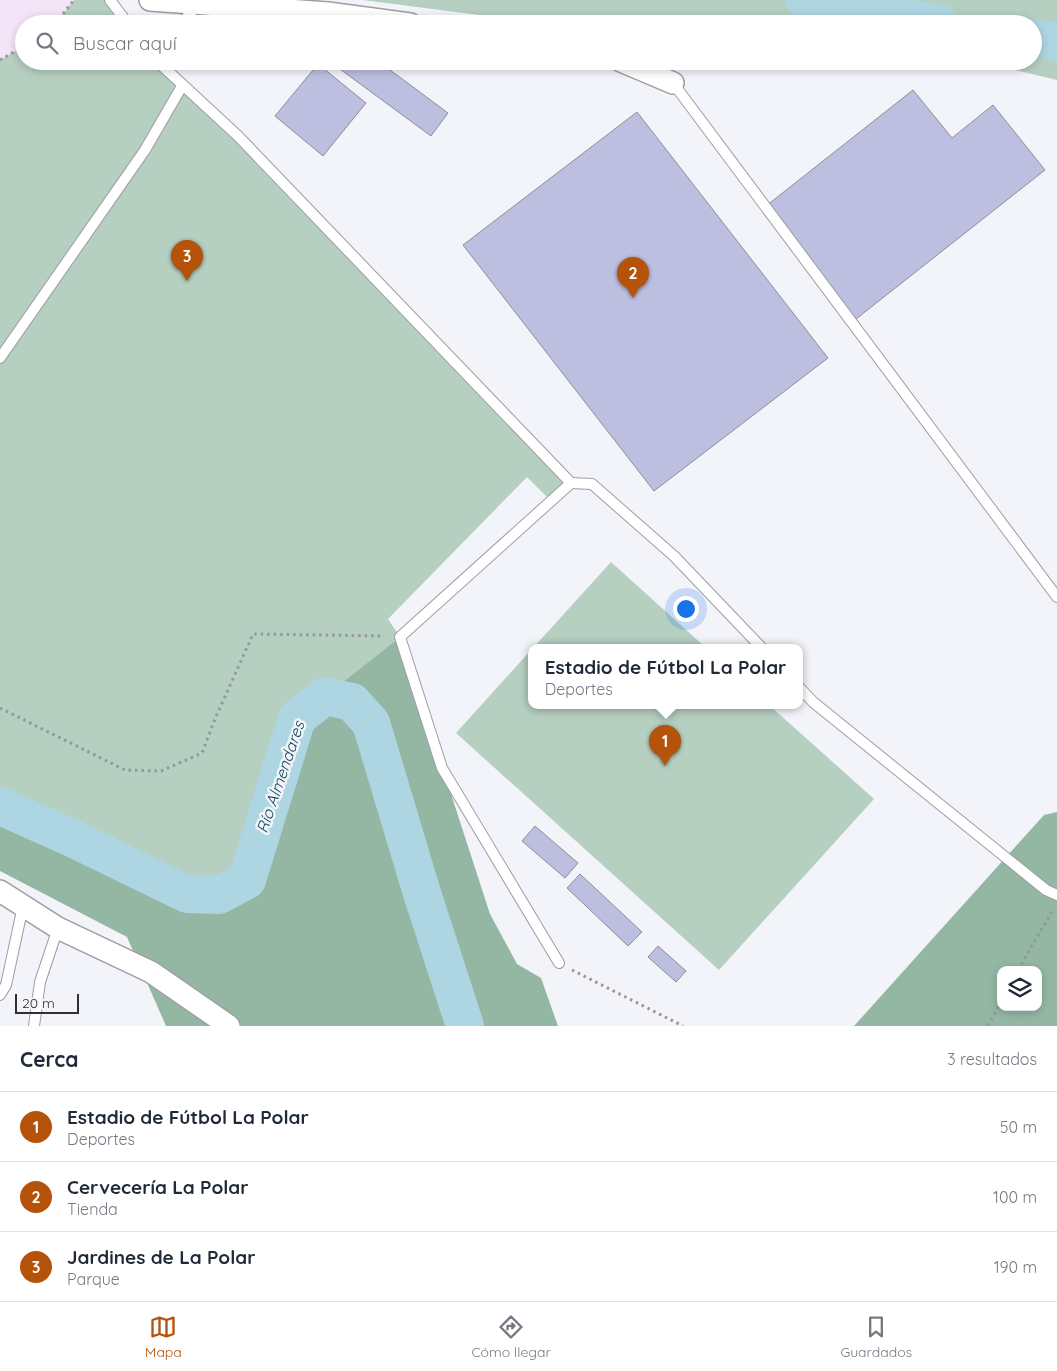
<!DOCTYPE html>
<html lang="es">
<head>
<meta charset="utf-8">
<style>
	:root { --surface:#fff; --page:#f6f6f7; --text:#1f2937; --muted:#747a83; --line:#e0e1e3; --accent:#b45309 }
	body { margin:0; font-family:Quicksand,sans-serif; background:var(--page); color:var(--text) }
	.controls { position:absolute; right:15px; bottom:15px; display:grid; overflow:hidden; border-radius:10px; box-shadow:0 2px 8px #0003 }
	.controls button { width:45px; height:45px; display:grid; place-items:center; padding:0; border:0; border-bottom:1px solid var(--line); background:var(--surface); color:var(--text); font:25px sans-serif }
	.scale { position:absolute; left:15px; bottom:12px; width:64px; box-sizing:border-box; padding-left:5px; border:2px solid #303033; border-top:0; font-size:14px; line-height:18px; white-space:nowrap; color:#303033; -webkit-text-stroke:4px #f3f3fa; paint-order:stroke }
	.you { position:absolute; left:685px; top:608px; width:18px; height:18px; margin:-12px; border:4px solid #fff; border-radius:50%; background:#1a73e8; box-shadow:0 0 0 8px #1a73e833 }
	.badge { display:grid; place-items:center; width:32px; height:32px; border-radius:50%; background:var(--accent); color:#fff; font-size:16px; font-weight:700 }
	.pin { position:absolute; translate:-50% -41px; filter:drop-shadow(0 1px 2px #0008) }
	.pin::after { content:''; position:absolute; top:26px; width:18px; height:15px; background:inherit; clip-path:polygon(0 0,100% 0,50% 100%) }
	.popup { position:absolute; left:528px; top:644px; width:275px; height:65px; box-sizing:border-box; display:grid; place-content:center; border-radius:10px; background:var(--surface); filter:drop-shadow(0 1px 4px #0005); font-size:16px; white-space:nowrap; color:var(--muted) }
	.popup b { font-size:19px; color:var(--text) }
	.popup::after { content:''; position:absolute; left:50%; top:100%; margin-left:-10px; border:10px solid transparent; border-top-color:var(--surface) }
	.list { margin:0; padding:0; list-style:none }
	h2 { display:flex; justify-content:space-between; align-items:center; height:65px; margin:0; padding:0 20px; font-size:21px }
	h2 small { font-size:16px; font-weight:400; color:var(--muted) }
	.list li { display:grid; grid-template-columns:32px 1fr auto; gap:15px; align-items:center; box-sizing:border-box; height:70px; padding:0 20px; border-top:1px solid var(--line) }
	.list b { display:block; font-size:19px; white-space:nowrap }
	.list p { margin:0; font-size:16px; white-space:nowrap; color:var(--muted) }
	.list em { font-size:16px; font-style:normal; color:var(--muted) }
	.icon { flex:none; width:28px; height:28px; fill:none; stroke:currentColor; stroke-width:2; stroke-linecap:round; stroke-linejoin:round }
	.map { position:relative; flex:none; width:1057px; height:1026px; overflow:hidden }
	.search { position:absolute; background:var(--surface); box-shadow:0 2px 8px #0003; left:15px; right:15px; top:15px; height:55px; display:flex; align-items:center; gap:12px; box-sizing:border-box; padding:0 18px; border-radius:28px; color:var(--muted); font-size:19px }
	.sheet { height:275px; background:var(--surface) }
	nav { display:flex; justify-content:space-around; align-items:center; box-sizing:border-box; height:70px; border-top:1px solid var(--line); background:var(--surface); font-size:14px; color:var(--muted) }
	nav a { display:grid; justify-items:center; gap:2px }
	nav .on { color:var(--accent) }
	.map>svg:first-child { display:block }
	.industrial { fill:#f4e4f7 }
	.green { fill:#b5cfc1 }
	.forest { fill:#94b7a4; fill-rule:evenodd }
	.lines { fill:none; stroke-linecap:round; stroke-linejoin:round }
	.river { stroke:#add6e2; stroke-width:38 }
	.building { fill:#bcbfe0; stroke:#8e8f95 }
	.lane-casing { stroke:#9d9da4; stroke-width:12 }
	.street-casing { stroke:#9d9da4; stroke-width:24 }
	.path { stroke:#96969b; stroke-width:3; stroke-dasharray:2.5 4; stroke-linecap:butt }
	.lane { stroke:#fff; stroke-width:10 }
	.street { stroke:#fff; stroke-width:21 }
	.labels { text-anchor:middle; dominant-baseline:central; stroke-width:5; stroke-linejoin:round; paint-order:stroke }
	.water-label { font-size:16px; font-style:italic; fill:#0f4a57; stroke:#f3f3fa }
</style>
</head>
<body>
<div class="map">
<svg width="1057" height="1026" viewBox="0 0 1057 1026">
	<rect width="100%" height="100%" fill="#f3f3fa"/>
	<polygon class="industrial" points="0,0 74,0 55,24 24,24 24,46 0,60"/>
	<g class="green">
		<polygon points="74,0 110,0 128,24 55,24"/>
		<polygon points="363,0 1057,0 1057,80 977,61 1033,61 1033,24 549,24"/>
		<polygon points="24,46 24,61 157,61 571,483 551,501 527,477 388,619 400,637 297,718 247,880 219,895 187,894 74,839 0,806 0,60"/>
		<polygon points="611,562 705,647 534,647"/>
		<polygon points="531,650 531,705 769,705 874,799 719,970 456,733"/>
	</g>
	<g class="forest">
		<polygon points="400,637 490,914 517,964 541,978 558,1026 166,1026 127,937 0,871 0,806 74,839 187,894 219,895 247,880 297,718"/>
		<path d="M1057 812V1026H854L1044 815ZM1001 970H1038V1007H1001Z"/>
	</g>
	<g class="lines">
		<g class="river">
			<polyline points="805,0 940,24"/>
			<polyline points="1033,38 1057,42"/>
			<polyline points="0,806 74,839 187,894 219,895 247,880 297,718 325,696 352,702 371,723 421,890 465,1026"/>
		</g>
	</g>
	<g class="building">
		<polygon points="329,61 378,61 448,113 431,136"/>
		<polygon points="318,64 366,103 323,156 275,116"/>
		<polygon points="913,90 952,138 993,105 1045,170 856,319 766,206"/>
		<polygon points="637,112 828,358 654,491 463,245"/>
		<polygon points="535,826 578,863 565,878 522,841"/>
		<polygon points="580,874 642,932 628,946 567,888"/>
		<polygon points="658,946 686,971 676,982 648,957"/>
	</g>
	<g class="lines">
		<defs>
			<g id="lane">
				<polyline points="110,0 128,24"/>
				<polyline points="181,24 199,3"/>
				<polyline points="157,61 238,136 571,483 400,637 442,768 559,963"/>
				<polyline points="673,83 1057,597"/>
				<polyline points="0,358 145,150 182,86"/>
				<polyline points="571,483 592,484 674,556 761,647"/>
				<polyline points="799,687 813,702 1046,890 1057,895"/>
				<polyline points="0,995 6,985 23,906"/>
				<polyline points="34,1026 40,982 58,928"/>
			</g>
			<g id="street">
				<polyline points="150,0 328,13 410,24"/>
				<polyline points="621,61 673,83"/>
				<polyline points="0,891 58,928 151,972 229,1026"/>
			</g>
		</defs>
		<use href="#lane" class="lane-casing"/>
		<use href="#street" class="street-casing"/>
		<g class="path">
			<polyline points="55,24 74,0"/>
			<polyline points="0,60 24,46"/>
			<polyline points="0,708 125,770 161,771 202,753 215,719 253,634 384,636"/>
			<polyline points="572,970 683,1026"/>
			<polyline points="1018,970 1054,908"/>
			<polyline points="988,1026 1001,1002"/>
		</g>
		<use href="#lane" class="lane"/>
		<use href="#street" class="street"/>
	</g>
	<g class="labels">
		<g class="water-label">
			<text transform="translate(280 777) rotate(-71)">Río Almendares</text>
		</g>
	</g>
</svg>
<div class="controls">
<button><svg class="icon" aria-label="layers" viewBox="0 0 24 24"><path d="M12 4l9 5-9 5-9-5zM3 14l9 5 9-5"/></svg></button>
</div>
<div class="scale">20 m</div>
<div class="you"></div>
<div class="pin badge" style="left:665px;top:766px">1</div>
<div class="popup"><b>Estadio de Fútbol La Polar</b>Deportes</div>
<div class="pin badge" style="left:633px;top:298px">2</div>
<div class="pin badge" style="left:187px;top:281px">3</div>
<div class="search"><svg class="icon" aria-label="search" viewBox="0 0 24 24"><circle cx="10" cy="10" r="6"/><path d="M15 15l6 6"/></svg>Buscar aquí</div>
</div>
<section class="sheet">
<h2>Cerca<small>3 resultados</small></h2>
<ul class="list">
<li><span class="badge">1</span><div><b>Estadio de Fútbol La Polar</b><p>Deportes</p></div><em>50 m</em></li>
<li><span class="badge">2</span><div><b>Cervecería La Polar</b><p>Tienda</p></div><em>100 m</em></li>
<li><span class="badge">3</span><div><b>Jardines de La Polar</b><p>Parque</p></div><em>190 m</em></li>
</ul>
</section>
<nav>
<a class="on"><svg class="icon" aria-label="map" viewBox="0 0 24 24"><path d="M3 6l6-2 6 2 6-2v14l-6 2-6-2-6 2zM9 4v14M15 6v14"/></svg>Mapa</a>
<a><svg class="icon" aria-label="directions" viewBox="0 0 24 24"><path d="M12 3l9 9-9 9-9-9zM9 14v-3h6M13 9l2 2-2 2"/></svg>Cómo llegar</a>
<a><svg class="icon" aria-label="saved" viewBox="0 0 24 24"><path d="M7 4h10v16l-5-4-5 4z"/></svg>Guardados</a>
</nav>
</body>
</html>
